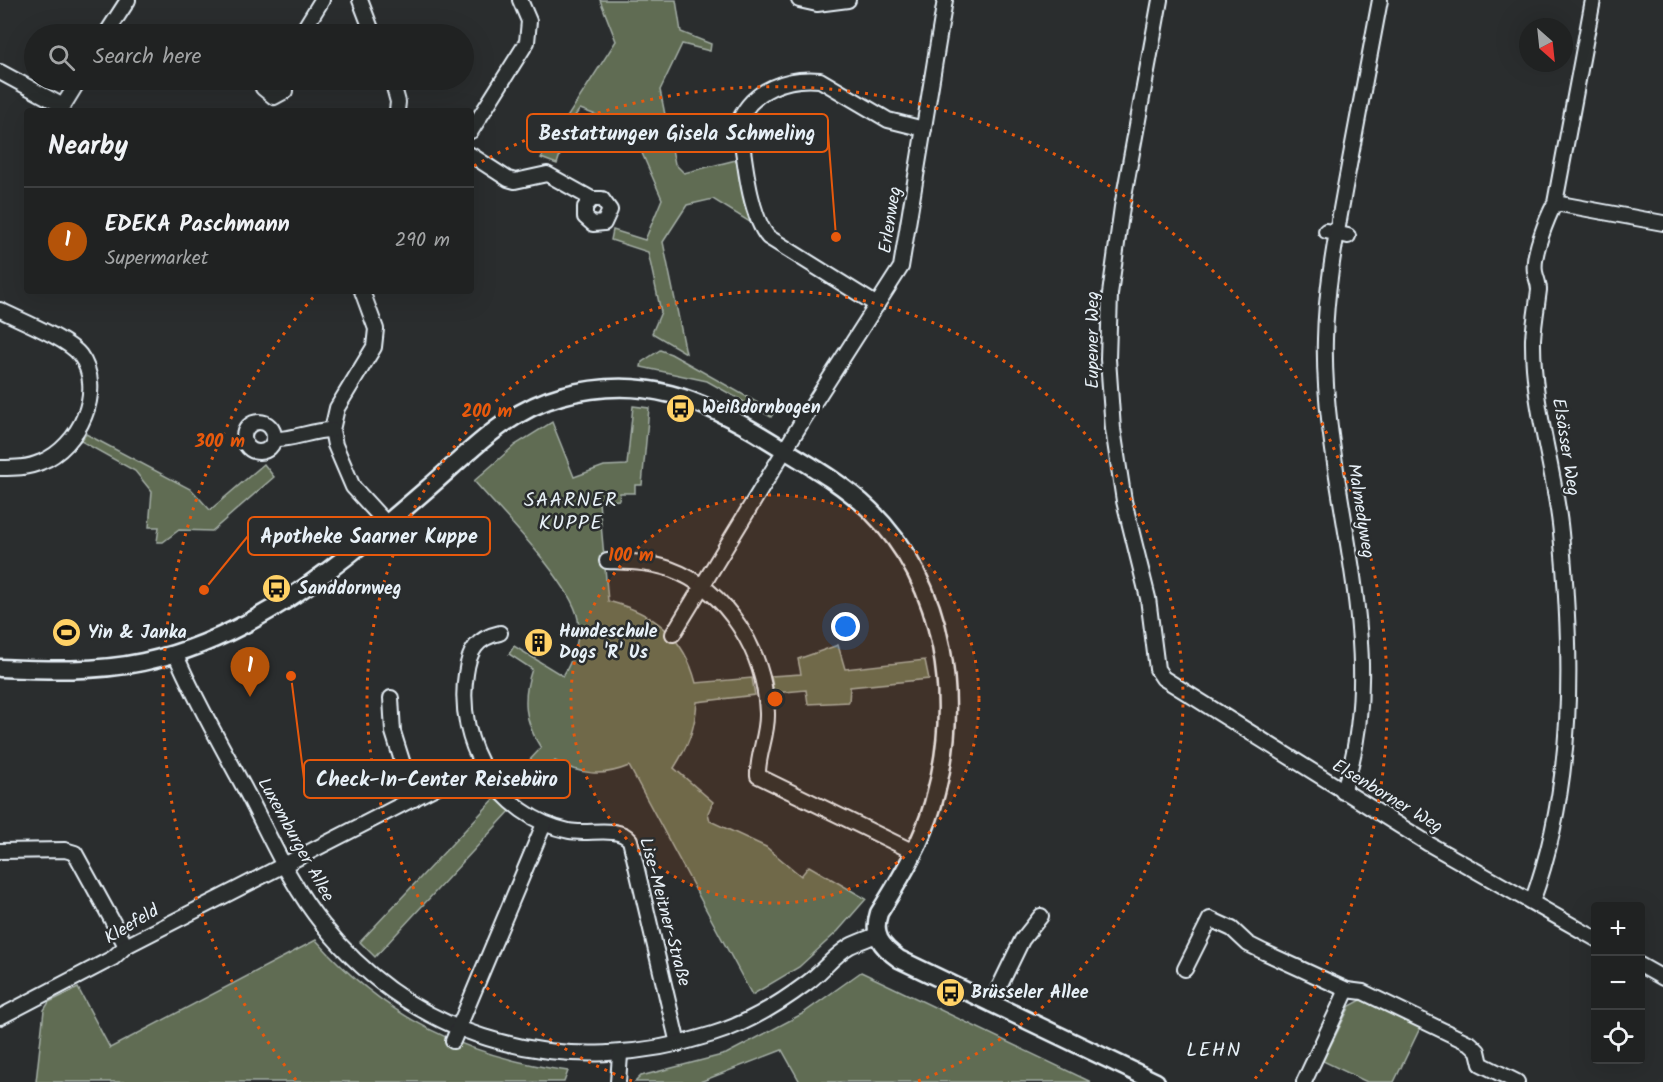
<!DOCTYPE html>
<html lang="en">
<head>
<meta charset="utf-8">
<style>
	:root { --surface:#202222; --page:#282a2a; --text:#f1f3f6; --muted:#a2a4a5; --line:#3d3f40; --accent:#b45309 }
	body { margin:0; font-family:Kalam,sans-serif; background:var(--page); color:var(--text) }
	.controls { position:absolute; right:18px; bottom:18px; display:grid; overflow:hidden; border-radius:6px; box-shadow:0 6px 24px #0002 }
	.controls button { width:54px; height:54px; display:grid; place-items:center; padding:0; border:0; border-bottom:2px solid var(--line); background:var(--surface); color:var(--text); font:30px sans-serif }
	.compass { position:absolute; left:1519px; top:18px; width:54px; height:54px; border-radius:50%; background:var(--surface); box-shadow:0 6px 24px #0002; rotate:153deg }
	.you { position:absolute; left:846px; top:627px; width:21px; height:21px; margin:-15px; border:4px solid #fff; border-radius:50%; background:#1a73e8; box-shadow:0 0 0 9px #1a73e833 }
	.badge { display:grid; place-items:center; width:39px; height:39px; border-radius:50%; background:var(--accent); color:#fff; font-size:20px; font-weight:700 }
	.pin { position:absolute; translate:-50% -50px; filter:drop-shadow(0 2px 3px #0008) }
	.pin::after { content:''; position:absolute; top:32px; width:21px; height:18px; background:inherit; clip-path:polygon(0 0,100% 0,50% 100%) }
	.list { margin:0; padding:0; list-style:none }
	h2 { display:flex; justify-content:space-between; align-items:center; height:78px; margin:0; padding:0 24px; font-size:26px }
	h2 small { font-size:20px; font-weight:400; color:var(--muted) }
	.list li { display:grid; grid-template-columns:39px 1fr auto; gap:18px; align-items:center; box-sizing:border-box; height:108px; padding:0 24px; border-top:2px solid var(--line) }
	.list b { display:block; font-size:22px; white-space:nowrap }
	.list p { margin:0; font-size:20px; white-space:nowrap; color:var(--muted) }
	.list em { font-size:20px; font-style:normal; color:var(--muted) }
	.icon { flex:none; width:33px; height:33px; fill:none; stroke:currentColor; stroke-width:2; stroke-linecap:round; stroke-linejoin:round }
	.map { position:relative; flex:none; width:1663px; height:1082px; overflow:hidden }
	.search { position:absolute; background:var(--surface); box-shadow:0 6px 24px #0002; left:24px; top:24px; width:450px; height:66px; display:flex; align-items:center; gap:15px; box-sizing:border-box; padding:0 21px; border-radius:33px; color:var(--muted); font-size:22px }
	.panel { position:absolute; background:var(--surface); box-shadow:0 6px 24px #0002; left:24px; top:108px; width:450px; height:186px; border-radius:6px }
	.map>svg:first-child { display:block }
	.green { fill:#606c53; stroke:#a4aea6; stroke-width:1.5 }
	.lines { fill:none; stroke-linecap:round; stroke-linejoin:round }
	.minor-casing { stroke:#e8f1f8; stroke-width:18 }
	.tertiary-casing { stroke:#e8f1f8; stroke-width:21 }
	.minor { stroke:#2a2d2e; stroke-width:14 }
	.tertiary { stroke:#2a2d2e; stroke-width:16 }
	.ring { fill:none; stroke:#e8590c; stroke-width:3; stroke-dasharray:3 6 }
	.labels { text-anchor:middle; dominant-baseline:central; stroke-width:5; stroke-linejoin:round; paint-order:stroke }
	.street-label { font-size:18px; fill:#e8f1f8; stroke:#2a2d2e }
	.poi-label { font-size:18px; font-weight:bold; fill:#e8f1f8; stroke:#2a2d2e; text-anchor:start }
	.neighbourhood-label { font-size:20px; letter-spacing:1.5px; fill:#e8f1f8; stroke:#2a2d2e }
	.centre { fill:#e8590c; stroke:#2a2d2e; stroke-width:3 }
	.ring-label { font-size:18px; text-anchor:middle; font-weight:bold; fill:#e8590c; stroke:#2a2d2e; stroke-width:5; stroke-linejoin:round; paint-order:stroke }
	.leader { fill:none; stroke:#e8590c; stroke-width:2 }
	.callout-dot { fill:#e8590c; stroke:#2a2d2e; stroke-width:2 }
	.callout { fill:#2a2d2e; stroke:#e8590c; stroke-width:2 }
	.callout-label { font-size:20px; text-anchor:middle; font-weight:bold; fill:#e8f1f8 }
</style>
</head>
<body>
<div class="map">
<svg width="1663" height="1082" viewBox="0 0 1663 1082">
	<rect width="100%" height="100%" fill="#2a2d2e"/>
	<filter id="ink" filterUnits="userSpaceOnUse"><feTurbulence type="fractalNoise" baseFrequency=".0167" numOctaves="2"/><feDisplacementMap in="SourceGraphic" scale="12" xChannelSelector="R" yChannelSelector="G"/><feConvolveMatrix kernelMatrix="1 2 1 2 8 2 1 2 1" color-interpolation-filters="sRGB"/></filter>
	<g filter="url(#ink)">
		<g class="green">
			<polygon points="600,0 676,0 681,32 711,44 710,51 682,44 660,90 675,164 684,173 740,159 753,224 713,199 687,205 663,242 686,353 652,333 661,312 648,252 611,240 613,230 645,240 662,199 631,128 580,109 571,121 557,164 541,158 616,41"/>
			<polygon points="660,350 671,354 774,412 771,417 707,381 641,367 642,362"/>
			<path d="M633 406 649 408 642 485H635V493H620L619 500 599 502 608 601C654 613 684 636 696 683L752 678 755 695 697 702C695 729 688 746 674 768L713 802 708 813 710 821 766 847 801 876 809 866 866 899 838 931 799 967 752 995 629 766C602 777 581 775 555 761L523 797 509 782 541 748C524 722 522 698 532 669L509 654 514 646 563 676C573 659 581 640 578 619 571 582 501 512 474 481L515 445 552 422 574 477 604 466 627 465Z"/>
			<polygon points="86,434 192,490 210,510 264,464 274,477 212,531 179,530 163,542 157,542 159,527 149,527 152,492 135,471 81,441"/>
			<polygon points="838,645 845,669 925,660 929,679 850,687 849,702 808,704 806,690 774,693 771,676 801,674 798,659"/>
			<polygon points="496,797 510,811 375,957 360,942"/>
			<path d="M316 940C386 1018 464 1056 568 1071L564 1082H36L44 1010 49 1002 78 988 110 1048Z"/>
			<polygon points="861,972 1091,1082 800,1082 782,1050 700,1082 635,1082 641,1076 726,1054 802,1014"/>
			<polygon points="1361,1000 1420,1028 1394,1082 1367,1082 1323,1061 1350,1006"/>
		</g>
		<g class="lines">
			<defs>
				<g id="minor">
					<polyline points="360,0 373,34"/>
					<polyline points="799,0 817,4 848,0"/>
					<polyline points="1160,0 1122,207 1110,294 1108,359 1113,429 1124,501 1148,598 1157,669 1163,678 1429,844 1596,939"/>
					<polyline points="106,34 128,0"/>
					<polyline points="301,34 322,0"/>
					<polyline points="0,72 63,106 79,80"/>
					<polyline points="265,80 263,88 274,97 285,91 285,80"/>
					<polyline points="392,80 398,102 397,111"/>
					<polyline points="471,131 527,42 529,21 520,0"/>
					<polyline points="471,155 508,179 515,181 547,174 592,199 602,199 610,210 604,223 593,224 585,217 585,207 592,199"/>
					<polyline points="1555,203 1663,223"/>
					<polyline points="1326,231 1348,236"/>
					<polyline points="362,291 376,329 374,347 337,408 332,430 335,445 353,487 386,523"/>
					<path d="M877 305 768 237C748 213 744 152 739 121 753 89 787 77 820 80L888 120 924 129"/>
					<path d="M0 310C20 320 68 339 80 355 106 390 79 447 41 462 28 468 14 468 0 468"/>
					<circle cx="259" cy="437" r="15"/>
					<path d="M274 439C294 440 311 430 332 430"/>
					<path d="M607 561C628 562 650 562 670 569 728 590 765 653 767 713 768 735 757 755 758 776L914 852"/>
					<path d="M500 633C477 638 469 650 466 674 455 743 499 817 569 831 589 835 617 825 630 840L678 1044"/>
					<polyline points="673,634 803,420 901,267 945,0"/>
					<path d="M175 653C196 702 223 748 248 795 271 839 291 886 323 925 419 1045 569 1080 713 1034 746 1024 779 1004 807 983 822 972 834 955 850 946 858 942 867 939 876 935"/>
					<polyline points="391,698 393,732 414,799"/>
					<path d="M1343 792C1394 647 1321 488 1325 339 1326 288 1336 237 1345 187 1357 125 1368 62 1380 0"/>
					<polyline points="0,851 65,850 75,853 126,946"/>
					<path d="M1532 902C1575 784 1573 657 1561 533 1555 469 1532 405 1533 339 1534 323 1537 306 1539 290 1539 283 1536 278 1535 272 1532 255 1547 218 1555 203L1593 0"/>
					<polyline points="1640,965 1663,978"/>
					<polyline points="1185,969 1210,919 1232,929 1248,944 1264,952 1347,990 1363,992 1471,1044 1478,1051 1481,1064 1517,1082"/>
					<polyline points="991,1004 1022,940 1041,916"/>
					<polyline points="0,1017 113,958 126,946 481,764"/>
					<polyline points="453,1041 544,824"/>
					<polyline points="618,1082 620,1055"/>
					<polyline points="1304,1082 1347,990"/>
				</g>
				<path id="tertiary" d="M0 668C47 670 96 672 143 662 255 638 343 562 427 489 469 453 506 411 561 396 643 374 701 398 770 441 804 462 841 482 870 510 947 586 962 703 933 804 922 843 901 878 879 913 872 935 881 946 899 959L1156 1082"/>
			</defs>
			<use href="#minor" class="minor-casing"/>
			<use href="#tertiary" class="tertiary-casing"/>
			<use href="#minor" class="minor"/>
			<use href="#tertiary" class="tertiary"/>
		</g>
	</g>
	<circle cx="775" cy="699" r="204" fill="#e8590c" fill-opacity=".12"/>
	<g class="ring">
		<circle cx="775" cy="699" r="204"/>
		<path d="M632 1081A408 408 0 1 1 918 1081"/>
		<path d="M296 1080A612 612 0 0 1 317 293M474 166A612 612 0 0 1 1254 1080"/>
	</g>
	<defs>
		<symbol id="bus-disc" viewBox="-11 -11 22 22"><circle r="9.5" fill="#ffd166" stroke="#2a2d2e"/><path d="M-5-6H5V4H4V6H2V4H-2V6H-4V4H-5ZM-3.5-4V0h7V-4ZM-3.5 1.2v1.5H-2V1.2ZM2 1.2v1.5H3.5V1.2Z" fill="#111"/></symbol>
		<symbol id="stadium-disc" viewBox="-11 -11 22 22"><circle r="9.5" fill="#ffd166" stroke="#2a2d2e"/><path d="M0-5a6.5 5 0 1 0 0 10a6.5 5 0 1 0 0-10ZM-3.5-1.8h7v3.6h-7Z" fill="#111"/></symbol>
		<symbol id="building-disc" viewBox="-11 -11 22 22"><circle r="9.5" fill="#ffd166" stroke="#2a2d2e"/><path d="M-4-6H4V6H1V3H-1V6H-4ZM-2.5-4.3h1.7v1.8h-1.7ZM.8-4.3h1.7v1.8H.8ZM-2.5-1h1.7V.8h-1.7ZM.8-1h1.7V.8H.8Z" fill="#111"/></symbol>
	</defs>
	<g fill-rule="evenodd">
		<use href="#bus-disc" x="664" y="392" width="33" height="33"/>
		<use href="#bus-disc" x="260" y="572" width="33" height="33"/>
		<use href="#stadium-disc" x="50" y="616" width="33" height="33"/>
		<use href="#building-disc" x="522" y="626" width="33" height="33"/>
		<use href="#bus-disc" x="934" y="976" width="33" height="33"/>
	</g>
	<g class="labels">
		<g class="street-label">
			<text transform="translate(891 220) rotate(-81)">Erlenweg</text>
			<text transform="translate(1093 340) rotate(-90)">Eupener Weg</text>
			<text transform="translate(1565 447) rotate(81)">Elsässer Weg</text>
			<text transform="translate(1360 511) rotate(81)">Malmedyweg</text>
			<text transform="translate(1387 797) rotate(31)">Elsenborner Weg</text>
			<text transform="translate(295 840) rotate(61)">Luxemburger Allee</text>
			<text transform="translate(664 912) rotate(75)">Lise-Meitner-Straße</text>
			<text transform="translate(132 925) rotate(-31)">Kleefeld</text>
		</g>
		<g class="poi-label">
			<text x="702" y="408">Weißdornbogen</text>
			<text x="298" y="589">Sanddornweg</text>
			<text x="559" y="632">Hundeschule<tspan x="559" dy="21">Dogs 'R' Us</tspan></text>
			<text x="88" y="633">Yin &amp; Janka</text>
			<text x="971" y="993">Brüsseler Allee</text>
		</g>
		<g class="neighbourhood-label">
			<text x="571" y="501">SAARNER<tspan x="571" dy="23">KUPPE</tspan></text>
			<text x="1214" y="1051">LEHN</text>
		</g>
	</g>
	<circle cx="775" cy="699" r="9" class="centre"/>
	<g class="ring-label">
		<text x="487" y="417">200 m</text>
		<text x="220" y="447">300 m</text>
		<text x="631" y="561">100 m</text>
	</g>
	<path class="leader" d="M836 237L828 133M204 590L248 536M291 676L304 779"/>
	<g class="callout-dot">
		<circle cx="836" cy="237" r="6"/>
		<circle cx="204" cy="590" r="6"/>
		<circle cx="291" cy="676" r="6"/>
	</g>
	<g class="callout">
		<rect x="527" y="114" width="301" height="38" rx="6"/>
		<rect x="248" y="517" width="242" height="38" rx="6"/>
		<rect x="304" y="760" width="266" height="38" rx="6"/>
	</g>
	<g class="callout-label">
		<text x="677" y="140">Bestattungen Gisela Schmeling</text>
		<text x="369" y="543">Apotheke Saarner Kuppe</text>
		<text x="437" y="786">Check-In-Center Reisebüro</text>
	</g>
</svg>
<div class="controls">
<button>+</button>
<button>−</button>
<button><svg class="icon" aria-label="locate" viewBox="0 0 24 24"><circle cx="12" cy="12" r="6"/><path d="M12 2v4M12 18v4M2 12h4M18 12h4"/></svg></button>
</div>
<svg class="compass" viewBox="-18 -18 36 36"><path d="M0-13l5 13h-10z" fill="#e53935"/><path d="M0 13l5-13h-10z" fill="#a2a4a5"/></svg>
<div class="you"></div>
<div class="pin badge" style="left:250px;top:697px">1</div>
<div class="search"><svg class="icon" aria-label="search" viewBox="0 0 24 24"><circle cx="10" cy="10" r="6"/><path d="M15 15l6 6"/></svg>Search here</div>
<section class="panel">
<h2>Nearby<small></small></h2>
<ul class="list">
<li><span class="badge">1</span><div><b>EDEKA Paschmann</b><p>Supermarket</p></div><em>290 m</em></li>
</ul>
</section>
</div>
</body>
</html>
